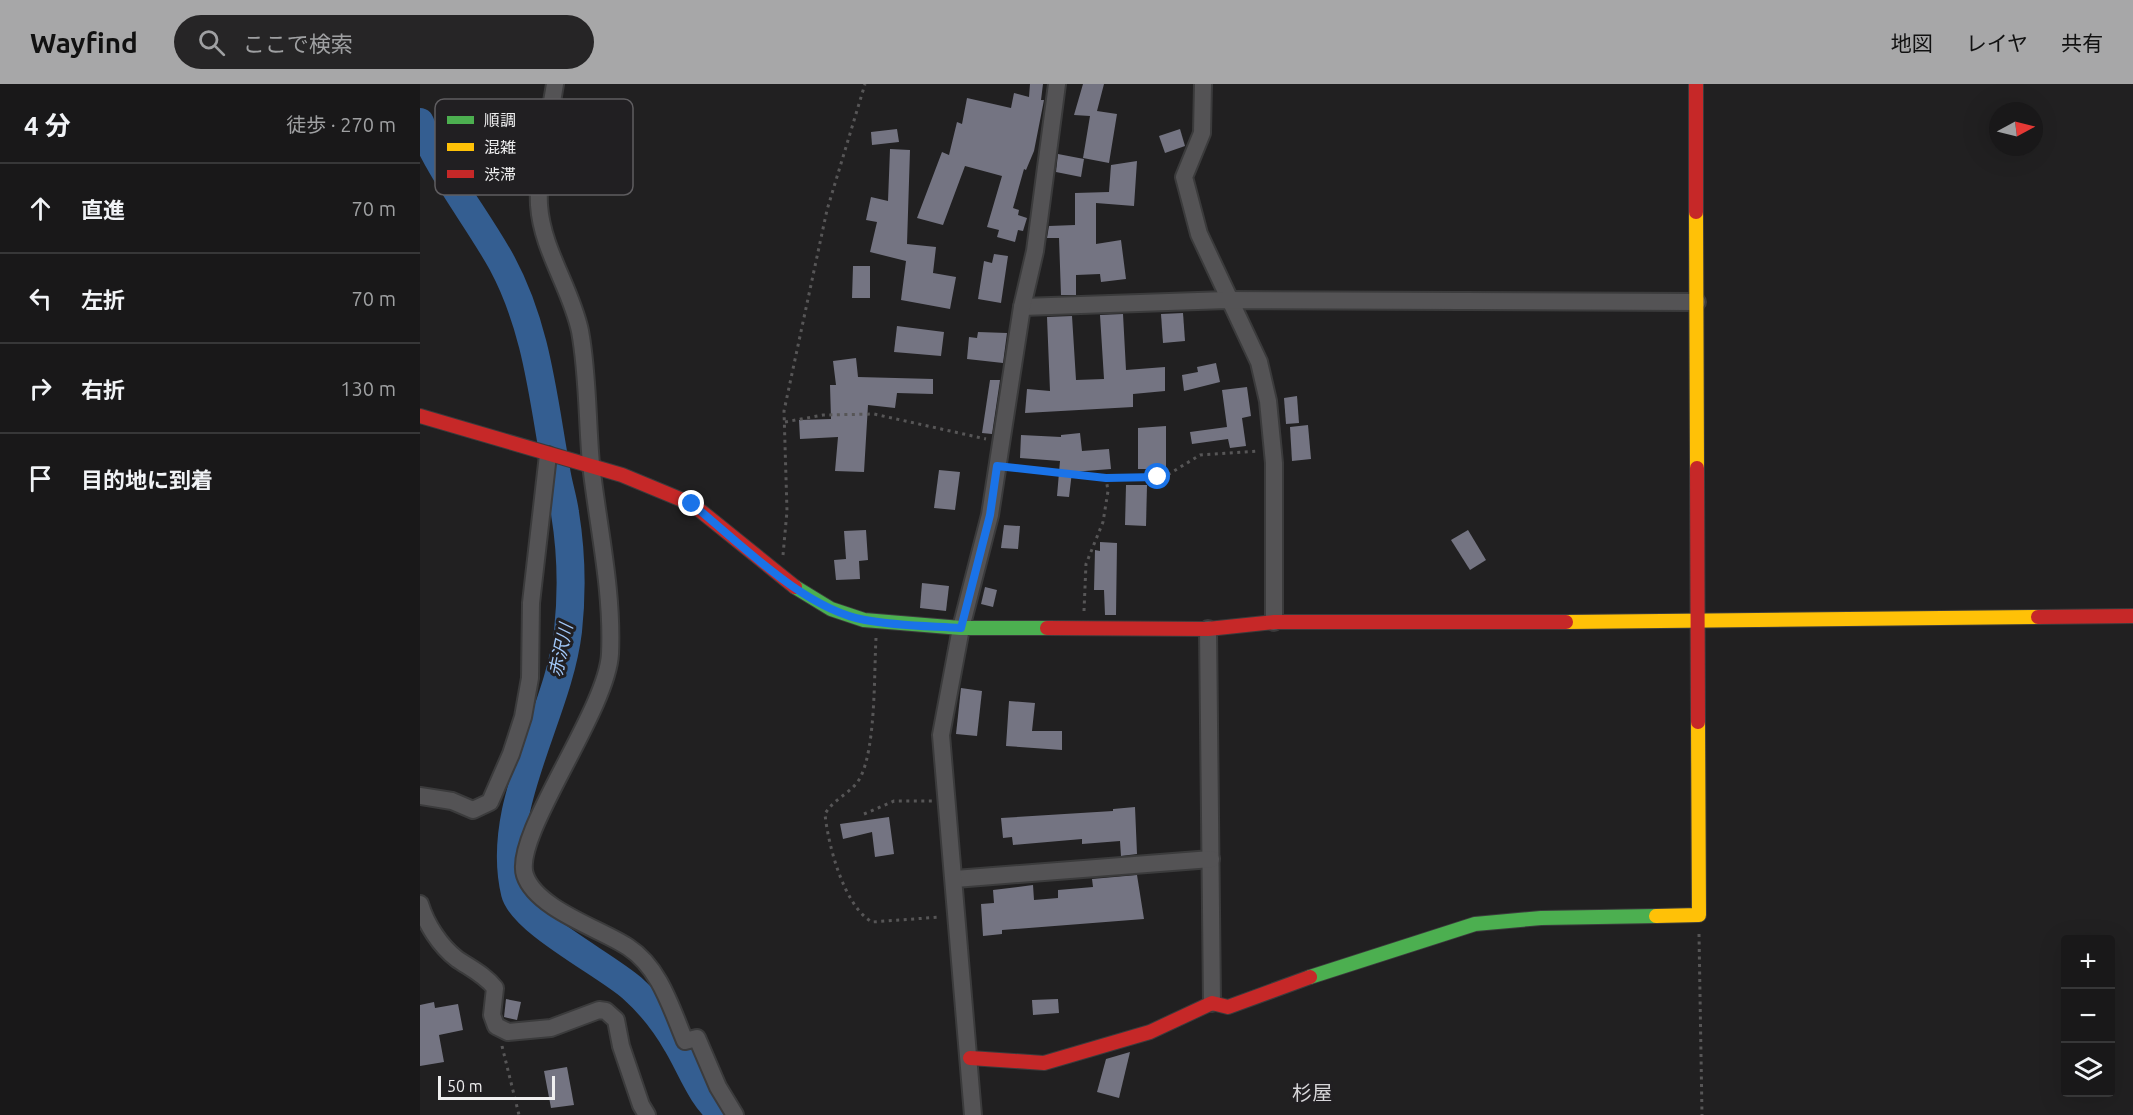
<!DOCTYPE html>
<html lang="ja">
<head>
<meta charset="utf-8">
<style>
	:root { --surface:#191819; --page:#262526; --text:#f1f3f6; --muted:#9fa0a2; --line:#373738; --accent:#a7a7a8 }
	body { margin:0; font-family:Ubuntu,"Noto Sans JP",sans-serif; background:var(--page); color:var(--text) }
	.controls { position:absolute; right:18px; bottom:18px; display:grid; overflow:hidden; border-radius:6px; box-shadow:0 6px 24px #0002 }
	.controls button { width:54px; height:54px; display:grid; place-items:center; padding:0; border:0; border-bottom:2px solid var(--line); background:var(--surface); color:var(--text); font:30px sans-serif }
	.compass { position:absolute; left:1569px; top:18px; width:54px; height:54px; border-radius:50%; background:var(--surface); box-shadow:0 6px 24px #0002; rotate:83deg }
	.scale { position:absolute; left:18px; bottom:15px; width:117px; box-sizing:border-box; padding-left:6px; border:3px solid #efeff0; border-top:0; font-size:16px; line-height:21px; white-space:nowrap; color:#efeff0; -webkit-text-stroke:4px #211f22; paint-order:stroke }
	.stop { position:absolute; width:18px; height:18px; margin:-14px; border:4px solid #1a73e8; border-radius:50%; background:#fff }
	.stop.end { background:#1a73e8; border-color:#fff; box-shadow:0 2px 6px #0008 }
	.list { margin:0; padding:0; list-style:none }
	h2 { display:flex; justify-content:space-between; align-items:center; height:78px; margin:0; padding:0 24px; font-size:26px }
	h2 small { font-size:20px; font-weight:400; color:var(--muted) }
	.list li { display:grid; grid-template-columns:39px 1fr auto; gap:18px; align-items:center; box-sizing:border-box; height:90px; padding:0 24px; border-top:2px solid var(--line) }
	.list b { display:block; font-size:22px; white-space:nowrap }
	.list em { font-size:20px; font-style:normal; color:var(--muted) }
	.icon { flex:none; width:33px; height:33px; fill:none; stroke:currentColor; stroke-width:2; stroke-linecap:round; stroke-linejoin:round }
	.map { position:relative; flex:none; width:1713px; height:1031px; overflow:hidden }
	header { display:flex; align-items:center; gap:36px; box-sizing:border-box; height:84px; padding:0 30px; background:var(--accent); color:#111 }
	header strong { font-size:28px }
	nav { display:flex; gap:33px; margin-inline-start:auto; font-size:21px }
	.search { width:420px; height:54px; background:var(--page); display:flex; align-items:center; gap:15px; box-sizing:border-box; padding:0 21px; border-radius:33px; color:var(--muted); font-size:22px }
	main { display:flex }
	aside { flex:1; background:var(--surface) }
	.map>svg:first-child { display:block }
	.lines { fill:none; stroke-linecap:round; stroke-linejoin:round }
	.river { stroke:#345e91; stroke-width:28 }
	.building { fill:#747482 }
	.street-casing { stroke:#3b3b3c; stroke-width:20 }
	.fast-casing { stroke:#3b3b3c; stroke-width:16 }
	.slow-casing { stroke:#3b3b3c; stroke-width:16 }
	.jam-casing { stroke:#3b3b3c; stroke-width:16 }
	.path { stroke:#575657; stroke-width:3; stroke-dasharray:3 4.5; stroke-linecap:butt }
	.street { stroke:#545355; stroke-width:16 }
	.fast { stroke:#4caf50; stroke-width:14 }
	.slow { stroke:#ffc107; stroke-width:14 }
	.jam { stroke:#c62828; stroke-width:14 }
	.route { stroke:#1a73e8; stroke-width:8 }
	.labels { text-anchor:middle; dominant-baseline:central; stroke-width:6; stroke-linejoin:round; paint-order:stroke }
	.water-label { font-size:18px; font-style:italic; fill:#a2c8f9; stroke:#211f22 }
	.quarter-label { font-size:20px; fill:#d7d6d9; stroke:#211f22 }
	.key { fill:#211f22; stroke:#5f5d60; stroke-width:1.5 }
	.key-label { font-size:16px; fill:#efeff0 }
</style>
</head>
<body>
<header>
<strong>Wayfind</strong>
<div class="search"><svg class="icon" aria-label="search" viewBox="0 0 24 24"><circle cx="10" cy="10" r="6"/><path d="M15 15l6 6"/></svg>ここで検索</div>
<nav><a>地図</a><a>レイヤ</a><a>共有</a></nav>
</header>
<main>
<aside>
<h2>4 分<small>徒歩 · 270 m</small></h2>
<ul class="list">
<li><svg class="icon" aria-label="ahead" viewBox="0 0 24 24"><path d="M12 20V5M6 11l6-6 6 6"/></svg><div><b>直進</b></div><em>70 m</em></li>
<li><svg class="icon" aria-label="left" viewBox="0 0 24 24"><path d="M17 20v-9H6M10 6l-5 5 5 5"/></svg><div><b>左折</b></div><em>70 m</em></li>
<li><svg class="icon" aria-label="right" viewBox="0 0 24 24"><path d="M7 20v-9h11M14 6l5 5-5 5"/></svg><div><b>右折</b></div><em>130 m</em></li>
<li><svg class="icon" aria-label="arrive" viewBox="0 0 24 24"><path d="M6 21V4h12l-3 4 3 4H6"/></svg><div><b>目的地に到着</b></div></li>
</ul>
</aside>
<div class="map">
<svg width="1713" height="1031" viewBox="0 0 1713 1031">
	<rect width="100%" height="100%" fill="#212021"/>
	<g class="lines">
		<path class="river" d="M0 38C20 89 56 132 82 179 117 244 123 314 136 385 138 400 143 414 145 429 151 466 152 510 148 547 138 632 74 722 95 809 102 838 186 881 212 904 230 920 245 939 257 960 271 983 281 1014 303 1031"/>
	</g>
	<g class="building">
		<polygon points="610,0 623,0 621,16 624,16 614,67 606,86 604,85 593,124 599,126 598,131 607,134 603,147 598,146 595,158 577,153 579,146 567,143 582,92 545,82 523,141 497,134 522,68 529,71 537,38 542,40 547,14 591,24 594,9 609,13"/>
		<polygon points="663,0 684,0 677,27 697,30 689,79 663,74 670,32 654,31"/>
		<polygon points="477,45 479,58 452,61 451,48"/>
		<polygon points="760,45 765,62 745,69 739,52"/>
		<polygon points="470,65 490,66 487,160 516,163 513,189 536,193 530,225 481,216 486,177 450,168 457,138 446,136 451,113 468,117"/>
		<polygon points="638,70 664,75 661,93 636,88"/>
		<polygon points="717,77 714,122 676,119 676,160 701,156 706,195 681,198 680,190 656,191 656,211 641,211 639,154 627,154 629,142 655,141 655,109 689,108 691,81"/>
		<polygon points="574,170 588,172 581,219 558,215 564,177 572,179"/>
		<polygon points="433,182 450,182 450,214 432,214"/>
		<polygon points="763,229 765,257 743,259 741,230"/>
		<polygon points="703,230 706,286 745,283 745,307 713,310 713,323 605,329 607,305 630,307 627,233 652,232 656,296 684,295 680,231"/>
		<polygon points="477,242 524,248 521,272 474,268"/>
		<polygon points="558,248 587,249 583,279 547,275 549,253 557,254"/>
		<polygon points="436,274 438,293 513,295 513,310 477,309 475,324 448,321 444,388 415,387 418,353 380,355 379,336 411,335 410,301 416,301 413,277"/>
		<polygon points="796,279 800,298 764,307 762,291 778,288 777,283"/>
		<polygon points="570,296 580,296 572,350 562,349"/>
		<polygon points="827,303 831,332 822,334 826,362 810,364 808,355 772,360 770,348 807,343 802,306"/>
		<polygon points="877,312 879,339 866,340 864,314"/>
		<polygon points="888,341 891,375 872,377 870,343"/>
		<polygon points="746,342 746,385 718,385 718,344"/>
		<polygon points="660,349 662,367 689,365 691,385 652,388 649,413 637,412 640,377 600,374 601,351 641,353 641,351"/>
		<polygon points="519,386 540,388 535,426 514,424"/>
		<polygon points="706,401 727,401 726,442 705,441"/>
		<polygon points="584,441 600,442 598,465 581,464"/>
		<polygon points="446,446 448,476 439,477 440,495 416,496 414,476 426,475 424,447"/>
		<polygon points="1048,446 1066,476 1050,486 1031,456"/>
		<polygon points="680,458 697,459 696,531 685,531 684,506 674,506 675,466 680,467"/>
		<polygon points="502,499 529,502 526,527 500,524"/>
		<polygon points="565,503 577,506 573,523 561,520"/>
		<polygon points="541,604 562,607 557,652 536,650"/>
		<polygon points="589,617 615,619 612,647 642,647 642,666 586,662"/>
		<polygon points="715,723 717,770 701,772 700,757 662,760 662,755 593,761 592,753 583,754 581,734 693,727 693,725"/>
		<polygon points="469,733 474,770 455,773 452,748 423,755 420,740"/>
		<polygon points="717,791 724,835 582,846 582,850 563,852 561,820 574,819 573,806 613,801 614,816 638,814 638,806 673,803 672,795"/>
		<polygon points="86,915 101,918 97,936 84,933"/>
		<polygon points="638,915 639,929 613,931 612,916"/>
		<polygon points="14,918 15,924 38,920 43,946 19,951 24,978 0,982 0,921"/>
		<polygon points="710,968 699,1014 677,1008 686,975"/>
		<polygon points="147,983 154,1021 131,1024 124,987"/>
	</g>
	<g class="lines">
		<defs>
			<g id="street">
				<path d="M135 0C129 39 117 82 119 121 122 166 151 204 160 247 168 290 167 336 171 380 178 443 193 506 190 570 187 627 92 752 105 791 116 825 181 845 208 863 240 884 251 924 265 957L277 954 298 1003 315 1031"/>
				<polyline points="783,0 782,49 764,93 779,150 839,278 848,317 854,379 854,538"/>
				<polyline points="602,223 807,216 1277,218"/>
				<polyline points="788,545 792,919"/>
				<polyline points="0,712 32,717 53,726 70,718 91,670 103,633 110,594 111,519 128,371"/>
				<polyline points="535,795 791,775"/>
				<path d="M0 820C6 840 20 862 37 875 50 884 65 891 75 904L72 931 76 942 88 948 131 944 179 926 186 927 196 936 201 962 221 1021 227 1031"/>
				<polyline points="553,1031 521,651 541,544 570,431 602,223 615,167 637,0"/>
			</g>
			<g id="fast">
				<polyline points="375,503 411,525 444,536 541,544 627,544"/>
				<polyline points="890,893 1055,840 1121,834 1236,832"/>
			</g>
			<g id="slow">
				<polyline points="1276,128 1277,384"/>
				<polyline points="1146,538 1618,533"/>
				<polyline points="1236,832 1279,831 1278,638"/>
			</g>
			<g id="jam">
				<polyline points="1276,0 1276,128"/>
				<polyline points="0,332 202,391 272,420 375,503"/>
				<polyline points="1277,384 1278,638"/>
				<polyline points="1618,533 1713,532"/>
				<polyline points="627,544 788,545 854,538 1146,538"/>
				<polyline points="550,974 624,979 730,948 792,919 808,923 890,893"/>
			</g>
		</defs>
		<use href="#street" class="street-casing"/>
		<use href="#fast" class="fast-casing"/>
		<use href="#slow" class="slow-casing"/>
		<use href="#jam" class="jam-casing"/>
		<g class="path">
			<polyline points="365,338 403,331 454,330 566,355"/>
			<polyline points="591,384 686,394 721,394 749,390 780,371 838,367"/>
			<polyline points="363,471 367,427 364,327 407,126 445,0"/>
			<polyline points="664,527 666,480 683,438 688,407 686,394"/>
			<path d="M456 554C454 589 456 664 440 694 432 709 414 714 405 730 408 761 424 822 452 838L521 833"/>
			<polyline points="444,730 474,717 512,717"/>
			<polyline points="1279,850 1282,1031"/>
			<polyline points="82,962 99,1031"/>
		</g>
		<use href="#street" class="street"/>
		<use href="#fast" class="fast"/>
		<use href="#slow" class="slow"/>
		<use href="#jam" class="jam"/>
	</g>
	<g class="lines">
		<path class="route" d="M272 420C320 459 384 525 445 536 476 542 510 542 541 544L570 431 577 382 686 394 738 393"/>
	</g>
	<g class="labels">
		<g class="water-label">
			<text transform="translate(140 566) rotate(-78)">赤沢川</text>
		</g>
		<g class="quarter-label">
			<text x="892" y="1008">杉屋</text>
		</g>
	</g>
	<rect x="15" y="15" width="198" height="96" rx="9" class="key"/>
	<rect x="27" y="32" width="27" height="8" fill="#4caf50"/>
	<rect x="27" y="59" width="27" height="8" fill="#ffc107"/>
	<rect x="27" y="86" width="27" height="8" fill="#c62828"/>
	<g class="key-label">
		<text x="64" y="42">順調</text>
		<text x="64" y="69">混雑</text>
		<text x="64" y="96">渋滞</text>
	</g>
</svg>
<div class="controls">
<button>+</button>
<button>−</button>
<button><svg class="icon" aria-label="layers" viewBox="0 0 24 24"><path d="M12 4l9 5-9 5-9-5zM3 14l9 5 9-5"/></svg></button>
</div>
<svg class="compass" viewBox="-18 -18 36 36"><path d="M0-13l5 13h-10z" fill="#e53935"/><path d="M0 13l5-13h-10z" fill="#9fa0a2"/></svg>
<div class="scale">50 m</div>
<div class="stop" style="left:738px;top:393px"></div>
<div class="stop end" style="left:272px;top:420px"></div>
</div>
</main>
</body>
</html>
